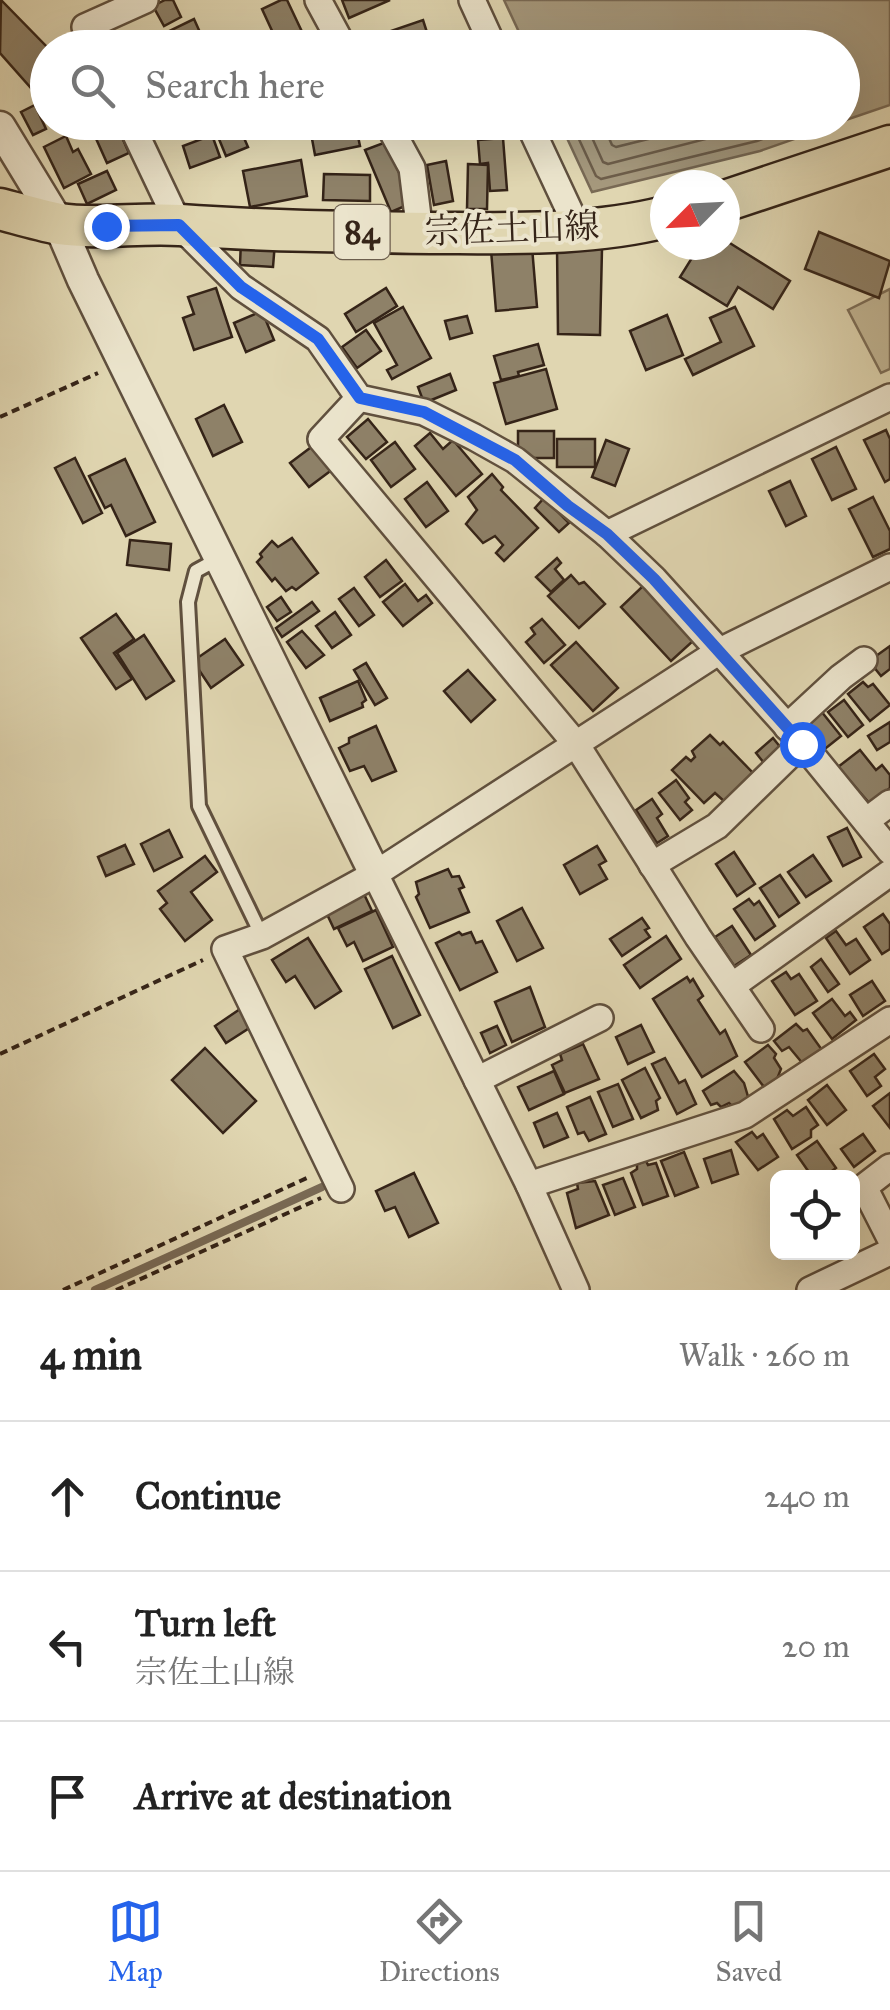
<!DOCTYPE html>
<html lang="en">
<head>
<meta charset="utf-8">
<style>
	:root { --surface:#fff; --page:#f2f2f2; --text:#222; --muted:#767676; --line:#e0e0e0; --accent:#2563eb }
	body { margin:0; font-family:"IM FELL Great Primer","Noto Serif JP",serif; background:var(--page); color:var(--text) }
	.controls { position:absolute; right:30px; bottom:30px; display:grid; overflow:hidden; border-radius:15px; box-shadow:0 10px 40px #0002 }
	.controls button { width:90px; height:90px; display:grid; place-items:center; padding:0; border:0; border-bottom:2px solid var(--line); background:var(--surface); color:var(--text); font:50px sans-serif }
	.compass { position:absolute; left:650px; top:170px; width:90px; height:90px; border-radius:50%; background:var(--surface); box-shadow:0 10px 40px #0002; rotate:246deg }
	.stop { position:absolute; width:30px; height:30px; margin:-22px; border:8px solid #2563eb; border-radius:50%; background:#fff }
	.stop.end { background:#2563eb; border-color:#fff; box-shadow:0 2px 10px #0008 }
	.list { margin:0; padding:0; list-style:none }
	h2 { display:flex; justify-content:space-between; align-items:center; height:130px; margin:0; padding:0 40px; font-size:42px }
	h2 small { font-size:32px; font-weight:400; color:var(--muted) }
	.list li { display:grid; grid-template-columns:65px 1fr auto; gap:30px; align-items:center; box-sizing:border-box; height:150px; padding:0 40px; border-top:2px solid var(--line) }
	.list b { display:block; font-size:38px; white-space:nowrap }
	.list p { margin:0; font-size:32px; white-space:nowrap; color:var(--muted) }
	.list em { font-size:32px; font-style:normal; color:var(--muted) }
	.icon { flex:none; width:55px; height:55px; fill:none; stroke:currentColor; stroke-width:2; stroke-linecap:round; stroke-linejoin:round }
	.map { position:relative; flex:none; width:890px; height:1290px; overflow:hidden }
	.search { position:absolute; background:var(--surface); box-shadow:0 10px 40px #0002; left:30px; right:30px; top:30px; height:110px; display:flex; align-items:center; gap:25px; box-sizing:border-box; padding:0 35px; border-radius:55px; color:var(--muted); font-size:38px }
	.sheet { height:580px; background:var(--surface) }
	nav { display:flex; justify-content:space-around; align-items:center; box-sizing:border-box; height:140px; border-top:2px solid var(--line); background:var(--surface); font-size:28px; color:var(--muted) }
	nav a { display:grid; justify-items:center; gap:5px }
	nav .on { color:var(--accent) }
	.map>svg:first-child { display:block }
	.green { fill:#c3b897; stroke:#7c6e58; stroke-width:2.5 }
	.water { fill:#a6997d; stroke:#796a55; stroke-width:2.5 }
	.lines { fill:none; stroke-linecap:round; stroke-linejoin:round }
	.shore { stroke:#6e5e4a; stroke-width:2.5 }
	.stream { stroke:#796a55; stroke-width:8 }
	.building { fill:#8e8168; stroke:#352418; stroke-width:2.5 }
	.service-casing { stroke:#60503e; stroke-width:18 }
	.minor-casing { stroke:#60503e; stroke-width:30 }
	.tertiary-casing { stroke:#60503e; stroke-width:35 }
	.primary-casing { stroke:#352418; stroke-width:45 }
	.path { stroke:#352418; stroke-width:4; stroke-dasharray:8 5; stroke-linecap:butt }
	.service { stroke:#ebe4cc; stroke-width:12 }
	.minor { stroke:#ebe4cc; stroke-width:25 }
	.tertiary { stroke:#ebe4cc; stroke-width:30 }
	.primary { stroke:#e0d6b1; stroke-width:40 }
	.route { stroke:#2563eb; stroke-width:12 }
	.labels { text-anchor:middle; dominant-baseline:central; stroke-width:8; stroke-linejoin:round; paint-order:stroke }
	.shield { fill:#ebe4cc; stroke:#6c5e4e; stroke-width:2.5 }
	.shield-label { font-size:32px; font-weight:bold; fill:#352418 }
	.street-label { font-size:35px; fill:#352418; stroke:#ebe4cc }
</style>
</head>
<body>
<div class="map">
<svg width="890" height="1290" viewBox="0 0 890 1290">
	<rect width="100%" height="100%" fill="#e0d6b1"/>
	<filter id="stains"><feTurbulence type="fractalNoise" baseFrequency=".002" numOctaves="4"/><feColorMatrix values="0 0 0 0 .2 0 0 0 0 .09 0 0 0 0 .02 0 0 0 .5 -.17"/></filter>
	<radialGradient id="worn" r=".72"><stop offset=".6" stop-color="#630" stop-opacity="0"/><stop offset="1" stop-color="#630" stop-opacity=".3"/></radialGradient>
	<polygon class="green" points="890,289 890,369 881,373 848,310"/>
	<g class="water">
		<polygon points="504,0 890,0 890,105 843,121 842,48 526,47"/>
		<polygon points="560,123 840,123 760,151 592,192"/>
	</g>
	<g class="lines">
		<g class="shore">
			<polyline points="571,122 596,176 601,179 757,141 809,122"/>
			<polyline points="585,122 603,162 608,164 772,122"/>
			<polyline points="602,122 612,145 616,147 717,122"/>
		</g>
		<polyline class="stream" points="95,1290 322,1187"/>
	</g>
	<g class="building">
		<polygon points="1,0 48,48 48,88 38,96 0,53"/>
		<polygon points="165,0 173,0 181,17 164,26 153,6"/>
		<polygon points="281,0 287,0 304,36 280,48 262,9"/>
		<polygon points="342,0 390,0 349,18"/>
		<polygon points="194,19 207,48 169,48 163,34"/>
		<polygon points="423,20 432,48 390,48 385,33"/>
		<polygon points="35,105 46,129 33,135 21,112"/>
		<polygon points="212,122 237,122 248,147 226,156"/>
		<polygon points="339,122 355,122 360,146 315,155 310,128"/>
		<polygon points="501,122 503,136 479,139 478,131 483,124"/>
		<polygon points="116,124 129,153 107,163 94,134"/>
		<polygon points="212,135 220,157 190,168 183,146"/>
		<polygon points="66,136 73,152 78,149 91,174 64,188 44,147"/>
		<polygon points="503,138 507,190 490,191 488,163 480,164 478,140"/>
		<polygon points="386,142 412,203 391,212 365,150"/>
		<polygon points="301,160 307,196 250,207 243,171"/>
		<polygon points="446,161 453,201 434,205 427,165"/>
		<polygon points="468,164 488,165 487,209 467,209"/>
		<polygon points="107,171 116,190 87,204 78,184"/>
		<polygon points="324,174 370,175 370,201 323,200"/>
		<polygon points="819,232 890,261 879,298 805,269"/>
		<polygon points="241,240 275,242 273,267 240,265"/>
		<polygon points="725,240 790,281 773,309 738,287 727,306 680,277 700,245 725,245"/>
		<polygon points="532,247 537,307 496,311 491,250"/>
		<polygon points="557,247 602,249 600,335 558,334"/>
		<polygon points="216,288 232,337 194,350 183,318 194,314 188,297"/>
		<polygon points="386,288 397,306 356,332 345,314"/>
		<polygon points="403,307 431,358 392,379 387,370 397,365 374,323"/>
		<polygon points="735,307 754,346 693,375 685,359 721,342 710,318"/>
		<polygon points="262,311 274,340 246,352 234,323"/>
		<polygon points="667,315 683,355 646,370 630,331"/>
		<polygon points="467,316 472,333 450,339 445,321"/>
		<polygon points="366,330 381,351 357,368 342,347"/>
		<polygon points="538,344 544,365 518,372 519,376 501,380 494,356"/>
		<polygon points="546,369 557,409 506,424 494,383"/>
		<polygon points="450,374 456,390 424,403 418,387"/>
		<polygon points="224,405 242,442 213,456 196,419"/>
		<polygon points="368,419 387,442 366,459 347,437"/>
		<polygon points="886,430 890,439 890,479 885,482 864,440"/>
		<rect x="518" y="431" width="36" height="27"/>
		<polygon points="430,433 443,449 453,440 482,474 456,496 415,446"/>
		<rect x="557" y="439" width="38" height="28"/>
		<polygon points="606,440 629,449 615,486 592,477"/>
		<polygon points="395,442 415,469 391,487 371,460"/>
		<polygon points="314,445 333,469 309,487 290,463"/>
		<polygon points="836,447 856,489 832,500 812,459"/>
		<polygon points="75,458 102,513 83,523 55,468"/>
		<polygon points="125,459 155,522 126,536 111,505 105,508 89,476"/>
		<polygon points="492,474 503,487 501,490 538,528 504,561 496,553 503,545 495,536 483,543 466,524 477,510 468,497"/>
		<polygon points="790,481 806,516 786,526 769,491"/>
		<polygon points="427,482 448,511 426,527 405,499"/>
		<polygon points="873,497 890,531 890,549 873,557 849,509"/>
		<polygon points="544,498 569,523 559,532 535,508"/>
		<polygon points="292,538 318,573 296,590 292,587 286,591 275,578 272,581 257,562 262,557 260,554 272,541 278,547"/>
		<polygon points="130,540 171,544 169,570 127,565"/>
		<polygon points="557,558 561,563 555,569 564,580 551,592 536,577"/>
		<polygon points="386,560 402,581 380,597 365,577"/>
		<polygon points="571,575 579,584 584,582 605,604 579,628 548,596"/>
		<polygon points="405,584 418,601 426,595 432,603 403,626 383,602"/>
		<polygon points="643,586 693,641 671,661 621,607"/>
		<polygon points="354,588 374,615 359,626 339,599"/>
		<polygon points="281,597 291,612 277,621 267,607"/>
		<polygon points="312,602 319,611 282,637 276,628"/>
		<polygon points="335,612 351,635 332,648 316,626"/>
		<polygon points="116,614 134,639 114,653 132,679 116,689 81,638"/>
		<polygon points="542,619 565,645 544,663 526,642 535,634 531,628"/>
		<polygon points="302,631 324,655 306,668 287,642"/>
		<polygon points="144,635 174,681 146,699 117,653"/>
		<polygon points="225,639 243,665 211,688 193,661"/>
		<polygon points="576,642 618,688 593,711 551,665"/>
		<polygon points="890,646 890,669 881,676 869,661"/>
		<polygon points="366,663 387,698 375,705 354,670"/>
		<polygon points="468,670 495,700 471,722 444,691"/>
		<polygon points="358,681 366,700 362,703 363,707 330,721 320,698"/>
		<polygon points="863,682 868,687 873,684 890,705 870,721 848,694"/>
		<polygon points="844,700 863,725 848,737 828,712"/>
		<polygon points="821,711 841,736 821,752 806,732 810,728 807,722"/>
		<polygon points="890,722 890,742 877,750 868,736"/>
		<polygon points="376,726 396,771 372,781 364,766 350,771 339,748 349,743 349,738"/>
		<polygon points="710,735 720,745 723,742 754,774 725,802 715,793 704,803 672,770 686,757 691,761 695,757 692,751"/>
		<polygon points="773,738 781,748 764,763 756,753"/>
		<polygon points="860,750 876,770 882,765 890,775 890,788 870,804 838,767"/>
		<polygon points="676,780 689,798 685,802 692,810 680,820 659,793"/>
		<polygon points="652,799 662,814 657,818 668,836 657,843 636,810"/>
		<polygon points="847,828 861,857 843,866 828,837"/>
		<polygon points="169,830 182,857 154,871 141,844"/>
		<polygon points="125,845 134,864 106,876 98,857"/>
		<polygon points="597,846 606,861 599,865 607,879 580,894 564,865"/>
		<polygon points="734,852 755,884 737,896 716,864"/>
		<polygon points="813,855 831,881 806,897 788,872"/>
		<polygon points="205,856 217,872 191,892 212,920 185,941 160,909 167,903 158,891"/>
		<polygon points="448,869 452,877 459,876 464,887 459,889 469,912 430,928 416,897 419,894 416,882"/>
		<polygon points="780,875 799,903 779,917 760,888"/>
		<polygon points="364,894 372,911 334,929 326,912"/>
		<polygon points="749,899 754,905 759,901 775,926 755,940 734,909"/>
		<polygon points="522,908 543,948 517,961 497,921"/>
		<polygon points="376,910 393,947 363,961 354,942 347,946 338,928"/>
		<polygon points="883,914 890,924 890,949 882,954 864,927"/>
		<polygon points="642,918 649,928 645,930 650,937 622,956 610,939"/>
		<polygon points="732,926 751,955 734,966 715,937"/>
		<polygon points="836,931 846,945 856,939 870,960 850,974 826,938"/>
		<polygon points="459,932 462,935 471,932 476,943 482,941 497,972 460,990 436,943"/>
		<polygon points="666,936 681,959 640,988 624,965"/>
		<polygon points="308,938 341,991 315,1008 295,976 286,982 272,960"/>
		<polygon points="392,956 420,1015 393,1028 365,969"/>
		<polygon points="821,959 839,984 828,992 811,967"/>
		<polygon points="786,972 791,979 799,974 817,1001 795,1015 772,981"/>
		<polygon points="687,977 690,982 693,979 703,996 698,1000 720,1034 725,1030 737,1056 702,1077 653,999"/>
		<polygon points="872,981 885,1001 863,1016 850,995"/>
		<polygon points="530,987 545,1027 512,1042 495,1002"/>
		<polygon points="832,999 845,1016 850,1012 856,1020 832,1039 813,1013"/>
		<polygon points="246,1005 257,1023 226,1043 215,1026"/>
		<polygon points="796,1024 803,1031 807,1029 822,1050 804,1065 789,1047 782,1051 774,1041"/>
		<polygon points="641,1025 654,1052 628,1064 616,1037"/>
		<polygon points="497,1026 506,1045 490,1053 481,1033"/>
		<polygon points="583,1044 599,1079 565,1093 552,1065 562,1060 560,1054"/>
		<polygon points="768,1045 776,1054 774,1058 781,1069 777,1079 764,1087 745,1062"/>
		<polygon points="205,1048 256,1101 223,1133 172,1080"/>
		<polygon points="874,1054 885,1069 875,1077 881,1086 867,1096 850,1071"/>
		<polygon points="665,1058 679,1083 685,1080 696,1104 677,1114 652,1064"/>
		<polygon points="645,1068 660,1098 656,1101 658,1110 641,1118 622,1080"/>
		<polygon points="554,1071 564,1094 529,1110 518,1087"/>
		<polygon points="734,1071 744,1083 749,1100 734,1108 729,1103 721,1107 717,1103 711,1105 703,1091"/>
		<polygon points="618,1084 633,1119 613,1127 598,1092"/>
		<polygon points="827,1085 846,1110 827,1125 808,1100"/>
		<polygon points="890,1093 890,1128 873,1106"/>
		<polygon points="590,1097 606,1134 589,1141 584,1132 578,1134 567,1107"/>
		<polygon points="806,1107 818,1125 811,1130 811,1137 792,1149 774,1119 787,1110 793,1116"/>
		<polygon points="557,1113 568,1137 544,1147 534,1123"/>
		<polygon points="752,1132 757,1138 763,1134 778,1157 758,1170 736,1142"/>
		<polygon points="863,1134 875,1151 854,1167 841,1149"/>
		<polygon points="817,1141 836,1168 822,1178 813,1178 797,1155"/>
		<polygon points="731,1150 738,1174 712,1183 704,1159"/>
		<polygon points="684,1152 698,1187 675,1196 661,1161"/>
		<polygon points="646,1161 648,1165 656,1163 668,1196 643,1205 631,1173 637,1169 637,1164"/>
		<polygon points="414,1173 438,1223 409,1237 395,1207 385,1211 376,1191"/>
		<polygon points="623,1178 635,1207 615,1215 603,1185"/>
		<polygon points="595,1181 609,1215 576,1228 567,1193 578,1189 577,1183"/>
	</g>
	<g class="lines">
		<defs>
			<polyline id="service" points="218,559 196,571 188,602 199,806 262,936"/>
			<g id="minor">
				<polyline points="318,0 344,48"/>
				<polyline points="472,0 494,48"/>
				<polyline points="94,48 85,27 145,0"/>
				<polyline points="130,122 179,225 241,287 318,339 359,398 424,412 474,437 515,460 607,534 654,579 802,743 890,851"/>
				<polyline points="387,122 412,168 420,233"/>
				<polyline points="528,122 578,229"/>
				<polyline points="359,398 321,439 576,744 698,937 761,1029"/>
				<polyline points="607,534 890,397"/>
				<polyline points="787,727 841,677 864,660"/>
				<polyline points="866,821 890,803"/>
				<polyline points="652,865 717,826 802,743"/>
				<polyline points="375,874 529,1185 576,1290"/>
				<polyline points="732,986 890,873"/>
				<polyline points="477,1080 600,1018"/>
				<polyline points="890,1167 864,1187 890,1238"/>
				<polyline points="529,1185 745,1115 890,1020"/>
				<polyline points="341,1189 225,949 262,936 375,874 718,652 890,567"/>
				<polyline points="810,1290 890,1252"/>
			</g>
			<polyline id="tertiary" points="0,127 59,224 83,280 375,874"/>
			<g id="primary">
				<polyline points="725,201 890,146"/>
				<path d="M0 209C19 214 39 220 59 224 99 230 140 222 180 225 264 231 347 232 431 233 508 233 590 236 665 217"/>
			</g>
		</defs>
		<use href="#service" class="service-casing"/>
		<use href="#minor" class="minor-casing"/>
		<use href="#tertiary" class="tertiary-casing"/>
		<use href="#primary" class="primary-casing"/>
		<g class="path">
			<polyline points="0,417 98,373"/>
			<polyline points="0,1054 203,960"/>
			<polyline points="63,1290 309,1177"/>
			<polyline points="116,1290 321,1198"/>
		</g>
		<use href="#service" class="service"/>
		<use href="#minor" class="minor"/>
		<use href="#tertiary" class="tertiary"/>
		<use href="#primary" class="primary"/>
	</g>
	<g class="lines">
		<polyline class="route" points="106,226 179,225 241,287 318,339 360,398 424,412 515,460 568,506 607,534 654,579 802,744"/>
	</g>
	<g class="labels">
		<rect class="shield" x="334.5" y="205" width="55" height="54" rx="8"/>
		<g class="shield-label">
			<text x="362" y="232">84</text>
		</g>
		<g class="street-label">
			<text transform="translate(512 229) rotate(-2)">宗佐土山線</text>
		</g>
	</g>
	<rect width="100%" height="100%" filter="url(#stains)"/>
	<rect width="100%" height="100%" fill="url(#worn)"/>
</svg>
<div class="controls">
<button><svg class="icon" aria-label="locate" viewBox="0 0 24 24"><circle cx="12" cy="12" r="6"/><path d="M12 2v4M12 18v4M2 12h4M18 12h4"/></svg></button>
</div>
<svg class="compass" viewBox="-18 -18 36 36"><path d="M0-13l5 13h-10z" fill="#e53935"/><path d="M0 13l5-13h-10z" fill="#767676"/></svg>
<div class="stop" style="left:802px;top:744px"></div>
<div class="stop end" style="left:106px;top:226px"></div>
<div class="search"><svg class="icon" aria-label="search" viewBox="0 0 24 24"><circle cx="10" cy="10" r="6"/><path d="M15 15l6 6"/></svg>Search here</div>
</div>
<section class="sheet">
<h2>4 min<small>Walk · 260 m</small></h2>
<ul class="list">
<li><svg class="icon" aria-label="ahead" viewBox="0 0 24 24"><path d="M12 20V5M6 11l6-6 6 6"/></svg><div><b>Continue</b></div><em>240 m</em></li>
<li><svg class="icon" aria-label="left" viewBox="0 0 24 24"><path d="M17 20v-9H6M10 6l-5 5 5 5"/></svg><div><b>Turn left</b><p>宗佐土山線</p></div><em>20 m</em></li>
<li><svg class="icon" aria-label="arrive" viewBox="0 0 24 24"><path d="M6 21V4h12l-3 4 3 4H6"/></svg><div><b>Arrive at destination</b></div></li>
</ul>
</section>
<nav>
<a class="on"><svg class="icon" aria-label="map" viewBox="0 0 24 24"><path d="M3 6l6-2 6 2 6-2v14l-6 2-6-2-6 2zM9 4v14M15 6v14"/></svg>Map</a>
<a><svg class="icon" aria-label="directions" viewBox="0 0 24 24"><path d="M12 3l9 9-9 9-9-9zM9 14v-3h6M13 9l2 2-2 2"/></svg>Directions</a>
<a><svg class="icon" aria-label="saved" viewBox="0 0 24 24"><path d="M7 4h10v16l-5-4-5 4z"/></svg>Saved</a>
</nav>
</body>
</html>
